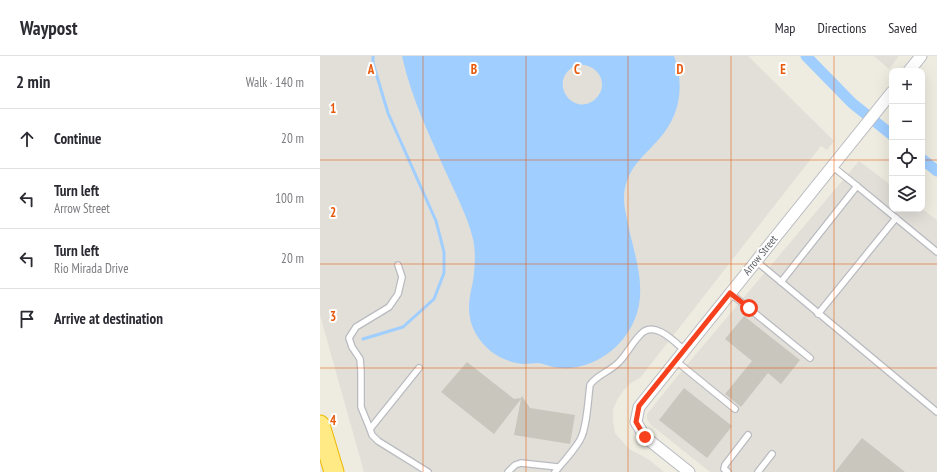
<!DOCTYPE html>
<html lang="en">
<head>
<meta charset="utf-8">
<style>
	:root { --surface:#fff; --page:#f2f2f3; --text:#2b2b33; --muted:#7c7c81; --line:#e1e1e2 }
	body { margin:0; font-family:"PT Sans Narrow",sans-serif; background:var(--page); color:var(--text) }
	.controls { position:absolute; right:12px; top:12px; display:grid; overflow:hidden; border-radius:8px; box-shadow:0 4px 16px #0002 }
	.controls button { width:36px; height:36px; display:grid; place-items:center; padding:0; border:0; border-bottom:1px solid var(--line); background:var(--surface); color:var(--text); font:20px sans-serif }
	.stop { position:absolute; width:12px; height:12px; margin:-9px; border:3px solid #f7401d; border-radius:50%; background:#fff }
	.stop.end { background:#f7401d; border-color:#fff; box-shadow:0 1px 4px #0008 }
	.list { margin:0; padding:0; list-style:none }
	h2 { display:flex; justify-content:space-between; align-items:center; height:52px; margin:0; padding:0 16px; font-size:17px }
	h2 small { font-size:13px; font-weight:400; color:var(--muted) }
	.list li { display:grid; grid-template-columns:26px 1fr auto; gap:12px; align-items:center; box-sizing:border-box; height:60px; padding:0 16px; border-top:1px solid var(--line) }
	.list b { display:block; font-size:15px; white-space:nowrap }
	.list p { margin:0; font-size:13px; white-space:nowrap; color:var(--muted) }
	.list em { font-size:13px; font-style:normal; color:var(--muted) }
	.icon { flex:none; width:22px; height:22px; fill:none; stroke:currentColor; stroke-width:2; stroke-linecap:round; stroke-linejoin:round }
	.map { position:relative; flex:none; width:617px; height:416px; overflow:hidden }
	header { display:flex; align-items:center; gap:24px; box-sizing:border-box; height:56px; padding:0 20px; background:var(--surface); border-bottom:1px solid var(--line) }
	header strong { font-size:19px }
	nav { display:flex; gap:22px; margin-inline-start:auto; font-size:14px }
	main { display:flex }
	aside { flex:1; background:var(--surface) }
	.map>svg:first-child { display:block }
	.industrial { fill:#e1dfd8 }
	.water { fill:#9fceff; fill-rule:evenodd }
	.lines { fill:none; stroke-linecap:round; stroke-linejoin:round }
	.stream { stroke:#9fceff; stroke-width:3 }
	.canal { stroke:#9fceff; stroke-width:11 }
	.building { fill:#c9c6bd }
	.lane-casing { stroke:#b9bbc1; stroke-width:8 }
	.street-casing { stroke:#b9bbc1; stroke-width:13 }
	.highway-casing { stroke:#eeb700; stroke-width:21 }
	.lane { stroke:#fff; stroke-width:5.5 }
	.street { stroke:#fff; stroke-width:11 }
	.highway { stroke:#ffea86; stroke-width:19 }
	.route { stroke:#f7401d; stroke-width:5 }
	.grid { fill:none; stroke:#e8590c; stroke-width:1; stroke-opacity:0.55 }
	.labels { text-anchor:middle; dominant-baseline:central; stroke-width:4; stroke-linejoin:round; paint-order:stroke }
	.street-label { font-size:11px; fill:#595d63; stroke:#fff }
	.grid-label { font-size:13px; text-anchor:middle; font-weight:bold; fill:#e8590c; stroke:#fff; stroke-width:4; stroke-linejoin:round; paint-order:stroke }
</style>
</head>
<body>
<header>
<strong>Waypost</strong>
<nav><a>Map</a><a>Directions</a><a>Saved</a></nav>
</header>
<main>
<aside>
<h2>2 min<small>Walk · 140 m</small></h2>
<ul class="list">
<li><svg class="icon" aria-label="ahead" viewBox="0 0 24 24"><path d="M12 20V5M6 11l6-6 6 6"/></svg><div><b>Continue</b></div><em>20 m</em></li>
<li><svg class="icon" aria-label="left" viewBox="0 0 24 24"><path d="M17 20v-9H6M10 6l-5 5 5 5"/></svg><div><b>Turn left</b><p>Arrow Street</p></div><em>100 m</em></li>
<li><svg class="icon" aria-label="left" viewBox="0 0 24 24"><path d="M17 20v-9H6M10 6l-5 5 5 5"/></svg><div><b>Turn left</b><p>Rio Mirada Drive</p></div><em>20 m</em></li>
<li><svg class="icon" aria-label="arrive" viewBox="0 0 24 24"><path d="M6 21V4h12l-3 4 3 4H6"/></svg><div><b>Arrive at destination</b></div></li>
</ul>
</aside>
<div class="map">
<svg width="617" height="416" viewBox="0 0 617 416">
	<rect width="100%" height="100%" fill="#eeece0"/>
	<g class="industrial">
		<polygon points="0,0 428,0 514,85 507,94 501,90 320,322 311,327 303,335 297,344 293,354 293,365 295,377 309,393 328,403 344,416 44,416 0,259"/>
		<polygon points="554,0 579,0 569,13"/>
		<polygon points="539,105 572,130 572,153 602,153 617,164 617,416 390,416 330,368 327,363 327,358 360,317"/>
	</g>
	<path class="water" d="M82 0H354C365 29 360 60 339 83 327 97 313 107 307 125 302 138 304 150 307 163 313 197 329 231 314 265 302 293 272 314 241 312 233 312 226 308 218 307 213 307 208 308 203 308 183 306 166 295 156 278 147 262 148 247 152 230 155 218 156 195 153 183 148 162 138 143 129 123 111 83 91 42 82 0ZM257 9C272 7 286 19 281 35 279 39 276 43 273 45 250 60 227 22 257 9Z"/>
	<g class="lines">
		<polyline class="stream" points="43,283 83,271 114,243 124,217 124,196 116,165 68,57 53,7 53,0"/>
		<g class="canal">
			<polyline points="486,0 532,47 572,79"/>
			<polyline points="602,103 617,115"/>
		</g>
	</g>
	<g class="building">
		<polygon points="424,260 480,304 461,328 448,317 421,351 405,338 432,305 405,283"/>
		<polygon points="147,306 194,343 201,342 202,340 210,352 255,359 250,388 194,379 201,343 174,378 121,336"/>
		<polygon points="364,332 412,370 387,402 339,364"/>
		<polygon points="542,382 585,416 515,416"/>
	</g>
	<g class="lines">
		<defs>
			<g id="lane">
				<polyline points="512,110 537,130"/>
				<polyline points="436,205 617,356"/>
				<polyline points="461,226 537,130 617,196"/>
				<polyline points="410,237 490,302"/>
				<polyline points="498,258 576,162"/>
				<polyline points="356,305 415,353"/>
				<polyline points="99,312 50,373 52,379 58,385 108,416"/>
				<polyline points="50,373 41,351 41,315 40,303 32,291 29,282 36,271 69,251 78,238 82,221 78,209"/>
				<polyline points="188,416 195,409 201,407 238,411"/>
				<path d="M235 416C243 406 253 396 260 384 267 372 268 344 270 329 276 319 291 315 299 306 307 298 312 287 320 279 333 263 354 285 364 294"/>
				<polyline points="408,416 404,413 405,409 428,379"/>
				<polyline points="438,416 452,398"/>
			</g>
			<g id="street">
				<polyline points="589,15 601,0"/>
				<polyline points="369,416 325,381 316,366 319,351 572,36"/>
			</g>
			<polyline id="highway" points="0,369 14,416"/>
		</defs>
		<use href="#lane" class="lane-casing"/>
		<use href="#street" class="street-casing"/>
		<use href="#highway" class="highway-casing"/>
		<use href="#lane" class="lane"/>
		<use href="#street" class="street"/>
		<use href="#highway" class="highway"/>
	</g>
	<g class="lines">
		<polyline class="route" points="325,381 316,366 319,350 410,237 429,252"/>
	</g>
	<path class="grid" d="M103 0V416M206 0V416M308 0V416M411 0V416M514 0V416M0 104H572M602 104H617M0 208H617M0 312H617"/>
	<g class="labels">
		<g class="street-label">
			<text transform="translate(440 199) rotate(-51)">Arrow Street</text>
		</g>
	</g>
	<g class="grid-label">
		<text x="51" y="18">A</text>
		<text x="154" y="18">B</text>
		<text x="257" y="18">C</text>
		<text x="360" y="18">D</text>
		<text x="463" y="18">E</text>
		<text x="13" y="57">1</text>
		<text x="13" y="161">2</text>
		<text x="13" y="265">3</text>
		<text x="13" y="369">4</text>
	</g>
</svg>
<div class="controls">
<button>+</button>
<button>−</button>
<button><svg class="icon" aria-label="locate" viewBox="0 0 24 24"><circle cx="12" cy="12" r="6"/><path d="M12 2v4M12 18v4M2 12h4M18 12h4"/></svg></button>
<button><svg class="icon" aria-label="layers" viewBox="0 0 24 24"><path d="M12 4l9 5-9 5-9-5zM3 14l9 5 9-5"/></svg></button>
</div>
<div class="stop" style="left:429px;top:252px"></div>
<div class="stop end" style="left:325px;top:381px"></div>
</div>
</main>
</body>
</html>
